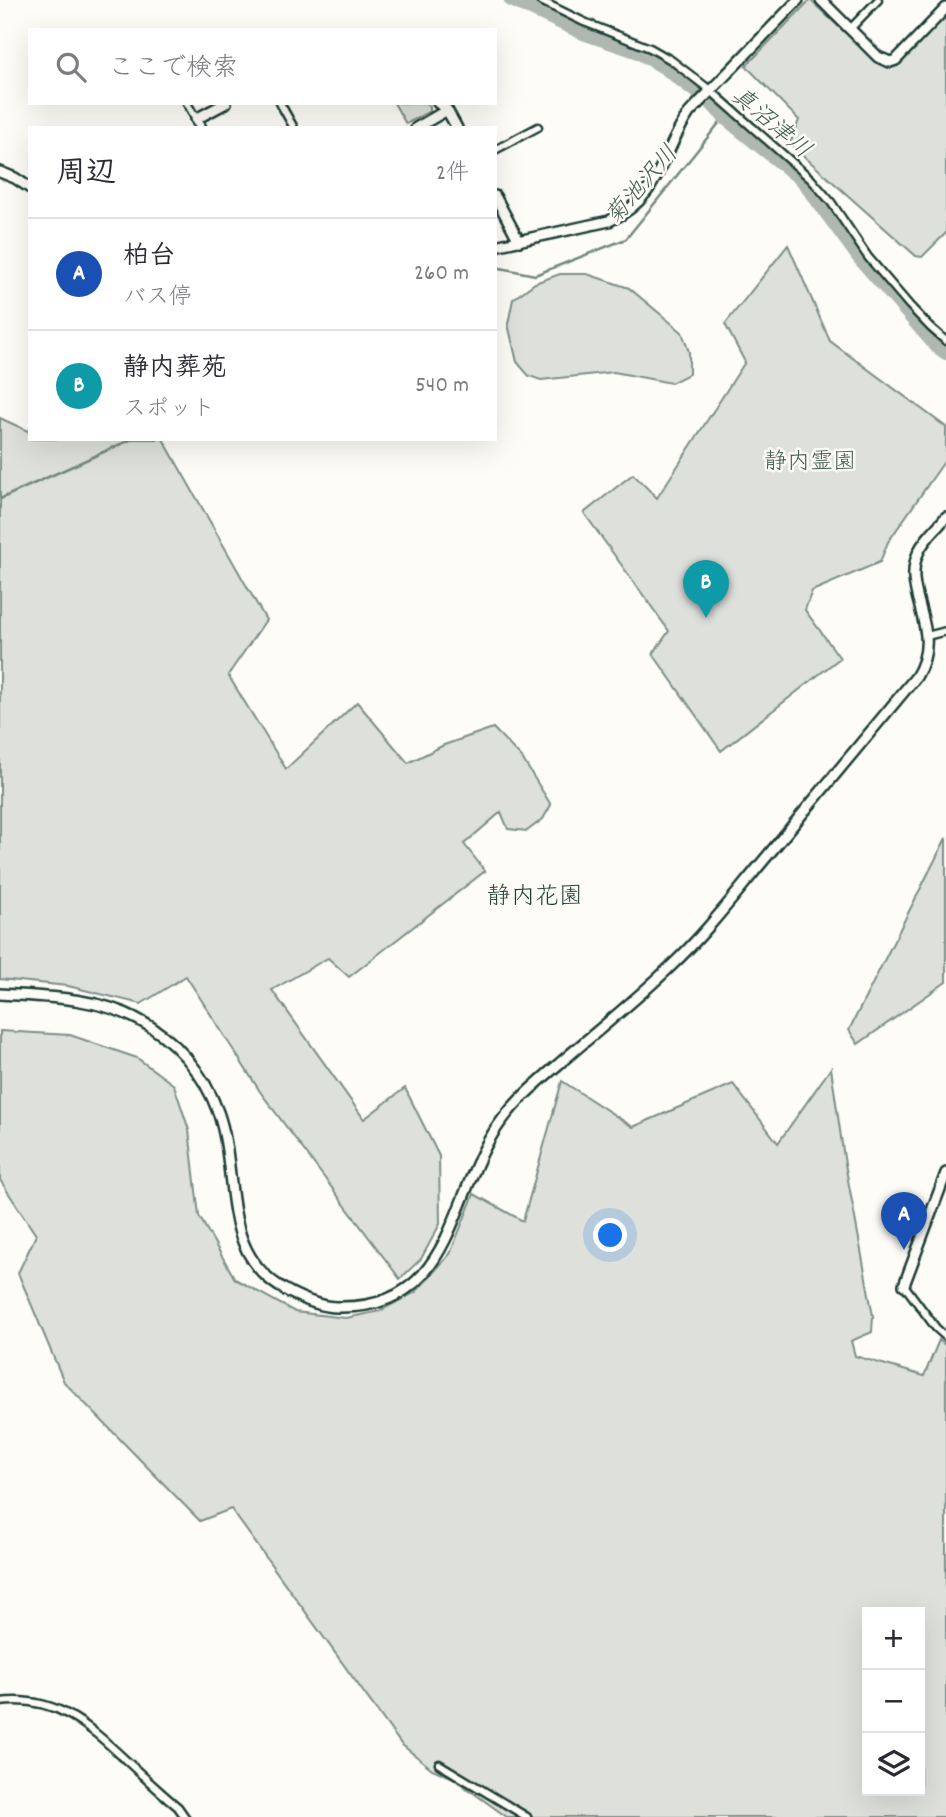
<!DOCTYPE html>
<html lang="ja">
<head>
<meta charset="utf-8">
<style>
	:root { --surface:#fff; --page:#f7f7f7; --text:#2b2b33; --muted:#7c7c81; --line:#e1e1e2; --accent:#1f3d34 }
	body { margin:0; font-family:Dekko,"Klee One",sans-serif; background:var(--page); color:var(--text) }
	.controls { position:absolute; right:21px; bottom:21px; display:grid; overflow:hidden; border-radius:0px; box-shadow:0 7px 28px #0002 }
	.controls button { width:63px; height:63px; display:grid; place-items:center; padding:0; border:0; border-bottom:2px solid var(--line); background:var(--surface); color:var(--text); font:35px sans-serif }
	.you { position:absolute; left:611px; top:1236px; width:24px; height:24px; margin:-18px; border:5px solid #fff; border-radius:50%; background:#1a73e8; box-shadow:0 0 0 10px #1a73e833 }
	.badge { display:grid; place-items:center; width:46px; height:46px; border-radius:50%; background:var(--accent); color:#fff; font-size:23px; font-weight:700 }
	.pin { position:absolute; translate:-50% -58px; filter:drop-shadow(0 2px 4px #0008) }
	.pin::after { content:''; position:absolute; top:37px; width:24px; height:21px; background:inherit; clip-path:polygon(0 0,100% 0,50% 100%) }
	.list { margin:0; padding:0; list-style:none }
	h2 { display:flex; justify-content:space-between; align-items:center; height:91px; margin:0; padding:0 28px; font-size:30px }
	h2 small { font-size:23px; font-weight:400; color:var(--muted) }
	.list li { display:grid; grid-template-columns:46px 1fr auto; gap:21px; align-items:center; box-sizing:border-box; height:112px; padding:0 28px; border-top:2px solid var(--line) }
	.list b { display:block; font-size:26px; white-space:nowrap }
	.list p { margin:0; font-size:23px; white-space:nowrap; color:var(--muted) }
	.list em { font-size:23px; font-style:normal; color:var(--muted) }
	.icon { flex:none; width:38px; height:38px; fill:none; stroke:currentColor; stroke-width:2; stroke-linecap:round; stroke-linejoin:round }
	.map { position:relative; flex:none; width:946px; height:1817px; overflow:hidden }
	.search { position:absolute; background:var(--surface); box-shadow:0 7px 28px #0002; left:28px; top:28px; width:469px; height:77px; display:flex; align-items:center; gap:18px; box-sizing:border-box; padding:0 24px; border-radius:0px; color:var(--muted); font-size:26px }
	.panel { position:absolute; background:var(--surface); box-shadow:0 7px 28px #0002; left:28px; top:126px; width:469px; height:315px; border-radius:0px }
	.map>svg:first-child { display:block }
	.green { fill:#dde0db; stroke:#7e8e88; stroke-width:2; fill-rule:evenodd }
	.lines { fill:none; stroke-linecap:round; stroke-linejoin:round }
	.stream { stroke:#75877f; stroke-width:2.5 }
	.river { stroke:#aeb8b1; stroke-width:14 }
	.street-casing { stroke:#1f3d34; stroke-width:11 }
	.secondary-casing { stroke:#1f3d34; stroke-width:14 }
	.street { stroke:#fdfcf7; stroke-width:6 }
	.secondary { stroke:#fdfcf7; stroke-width:9 }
	.labels { text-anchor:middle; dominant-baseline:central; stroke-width:5; stroke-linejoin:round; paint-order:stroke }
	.park-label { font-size:23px; fill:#455e55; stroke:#fdfcf7 }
	.water-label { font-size:24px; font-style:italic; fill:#435c53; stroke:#fdfcf7 }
	.neighbourhood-label { font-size:24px; fill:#1f3d34; stroke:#fdfcf7 }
</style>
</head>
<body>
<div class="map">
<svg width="946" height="1817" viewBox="0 0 946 1817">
	<rect width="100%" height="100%" fill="#fdfcf7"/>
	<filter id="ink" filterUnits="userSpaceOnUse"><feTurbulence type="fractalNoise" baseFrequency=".0143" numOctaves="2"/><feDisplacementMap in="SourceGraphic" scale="14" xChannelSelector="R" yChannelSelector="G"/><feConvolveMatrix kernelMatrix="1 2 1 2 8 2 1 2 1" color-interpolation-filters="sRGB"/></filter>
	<g filter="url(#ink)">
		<g class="green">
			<polygon points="810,0 880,65 895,66 946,16 946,233 922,257 916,256 790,144 799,120 746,66"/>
			<polygon points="394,103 425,103 430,106 430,111 406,124"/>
			<polygon points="788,245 830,341 946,427 946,459 888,542 880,562 812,591 805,610 840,658 721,751 653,654 669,631 584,513 633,474 657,498 745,362 725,324"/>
			<polygon points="560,274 587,274 629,288 682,332 689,352 689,374 671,383 614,372 541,380 529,376 517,362 508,324 513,299 535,283"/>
			<polygon points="0,418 30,432 30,439 163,439 266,620 228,675 286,769 357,702 408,763 444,745 493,728 522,758 551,805 543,819 527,831 508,829 501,812 464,844 485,871 349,977 328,958 272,990 364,1119 405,1088 439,1156 440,1224 421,1259 400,1279 261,1093 186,976 141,1004 68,986 0,979"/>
			<polygon points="946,838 946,982 858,1044 849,1030"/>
			<path d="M0 1031 70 1035 137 1058 174 1085 189 1130 199 1216 235 1279 295 1312 346 1318 380 1311 416 1292 450 1254 474 1194 523 1221 562 1081 633 1127 733 1084 778 1143 831 1068 844 1158 873 1316 872 1332 851 1341 855 1356 924 1376 939 1340 946 1346V1817H507L451 1777 432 1769 401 1744 231 1509 200 1521 64 1382 18 1273 36 1235 0 1180ZM867 1612H920V1791H867Z"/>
		</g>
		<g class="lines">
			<g class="stream">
				<polyline points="495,267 535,275 626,239 724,117"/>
				<polyline points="0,499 132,439"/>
			</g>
			<polyline class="river" points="511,0 583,33 636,51 665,68 712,104 724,117 803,181 860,259 935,345 946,353"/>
			<defs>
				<g id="street">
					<polyline points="539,0 584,22 650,48 671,60 710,90 811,179 831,202 868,257 909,305 930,327 946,341"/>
					<polyline points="850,29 878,0"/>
					<polyline points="187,103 196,119"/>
					<polyline points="280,103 294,128"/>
					<polyline points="495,150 538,127"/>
					<polyline points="927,636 946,631"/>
					<polyline points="904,1285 936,1328 946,1337"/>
					<path d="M0 1702C58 1695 90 1727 129 1763 145 1778 161 1793 178 1807L185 1817"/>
					<polyline points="439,1764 527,1817"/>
				</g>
				<g id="secondary">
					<polyline points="821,0 878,57 890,62 896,60 946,8"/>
					<polyline points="438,103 447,110 457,128"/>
					<polyline points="201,128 196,119 226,103"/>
					<polyline points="416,128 447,110"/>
					<polyline points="0,172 15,178 30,188"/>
					<polyline points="495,196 519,241"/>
					<path d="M495 246 609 221C660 199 661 154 689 113L798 0"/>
					<path d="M0 994C45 997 96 997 137 1019 175 1038 204 1073 218 1112 241 1176 216 1256 291 1293 305 1300 321 1307 337 1307 447 1310 448 1212 489 1140 507 1108 533 1086 560 1063 597 1031 636 1000 671 966 703 936 731 900 759 866 812 803 864 740 916 677 946 629 899 593 919 551 925 538 937 528 946 517"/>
					<polyline points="904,1285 946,1173"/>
				</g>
			</defs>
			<use href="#street" class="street-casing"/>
			<use href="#secondary" class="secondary-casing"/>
			<use href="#street" class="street"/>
			<use href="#secondary" class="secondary"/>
		</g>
	</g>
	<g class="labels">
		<g class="park-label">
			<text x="810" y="463">静内霊園</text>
		</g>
		<g class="water-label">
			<text transform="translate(770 124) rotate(40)">真沼津川</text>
			<text transform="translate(643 186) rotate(-49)">菊池沢川</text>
		</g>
		<g class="neighbourhood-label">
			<text x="535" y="898">静内花園</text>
		</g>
	</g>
</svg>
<div class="controls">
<button>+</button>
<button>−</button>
<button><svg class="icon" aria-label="layers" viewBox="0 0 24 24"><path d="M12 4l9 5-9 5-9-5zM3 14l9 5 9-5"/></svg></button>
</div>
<div class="you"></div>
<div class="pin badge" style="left:904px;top:1250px;background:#1a4fb4">A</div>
<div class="pin badge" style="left:706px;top:618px;background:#0f9aa8">B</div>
<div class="search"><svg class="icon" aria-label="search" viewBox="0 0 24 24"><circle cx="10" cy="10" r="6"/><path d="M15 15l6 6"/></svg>ここで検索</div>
<section class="panel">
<h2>周辺<small>2件</small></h2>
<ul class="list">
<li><span class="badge" style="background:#1a4fb4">A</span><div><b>柏台</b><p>バス停</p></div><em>260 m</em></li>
<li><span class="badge" style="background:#0f9aa8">B</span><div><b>静内葬苑</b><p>スポット</p></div><em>540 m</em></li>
</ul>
</section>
</div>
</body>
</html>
